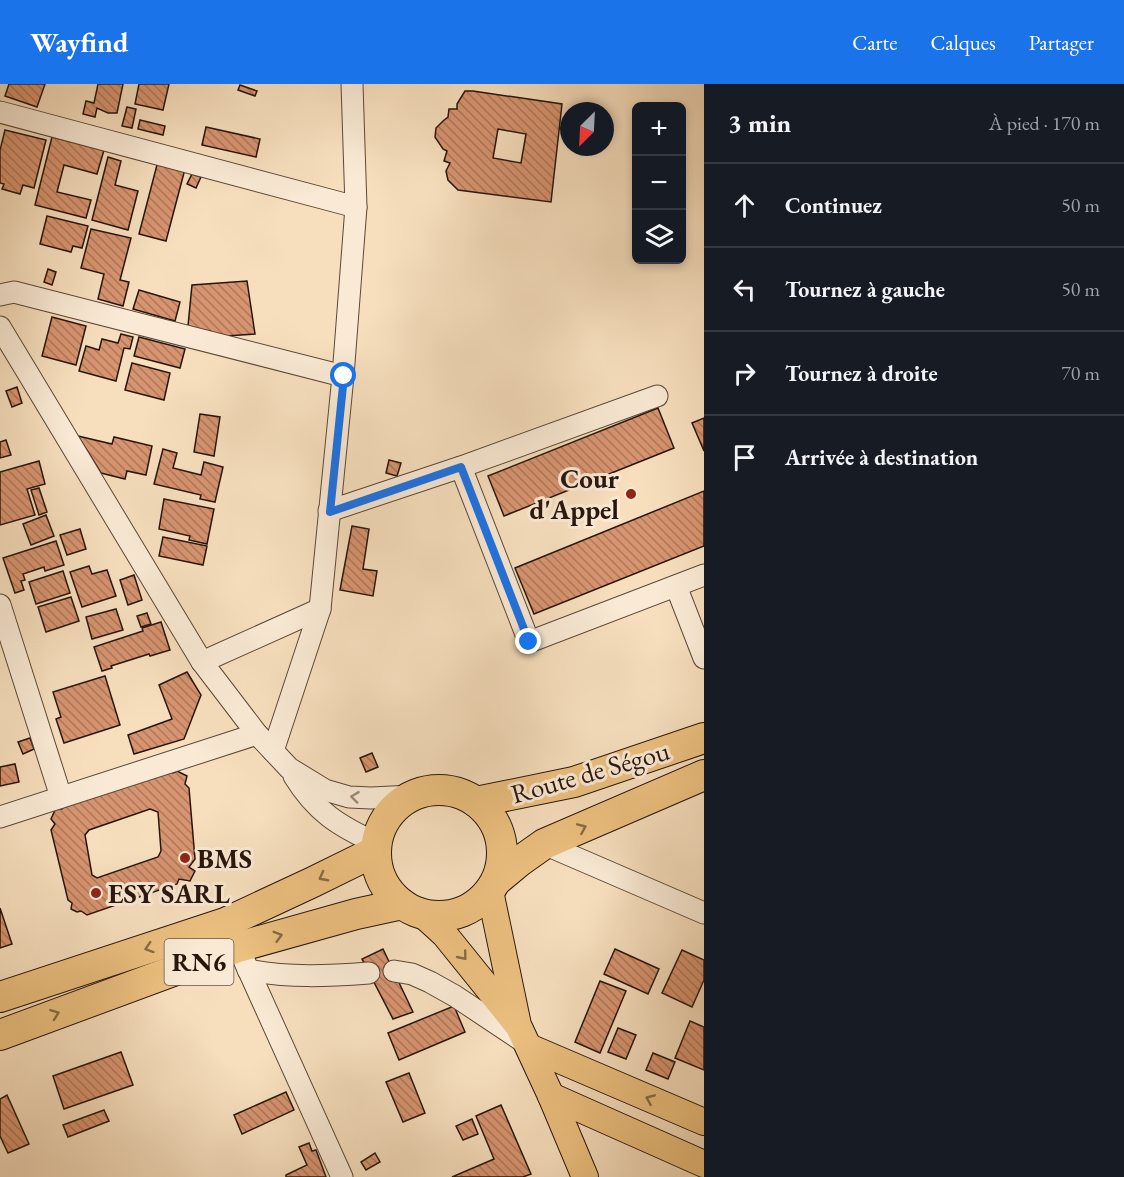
<!DOCTYPE html>
<html lang="fr">
<head>
<meta charset="utf-8">
<style>
	:root { --surface:#171b24; --page:#20242c; --text:#f1f3f6; --muted:#9ea1a6; --line:#363941; --accent:#1a73e8 }
	body { margin:0; font-family:"EB Garamond",serif; background:var(--page); color:var(--text) }
	.controls { position:absolute; right:18px; top:18px; display:grid; overflow:hidden; border-radius:9px; box-shadow:0 3px 9px #0003 }
	.controls button { width:54px; height:54px; display:grid; place-items:center; padding:0; border:0; border-bottom:2px solid var(--line); background:var(--surface); color:var(--text); font:30px sans-serif }
	.compass { position:absolute; left:560px; top:18px; width:54px; height:54px; border-radius:50%; background:var(--surface); box-shadow:0 3px 9px #0003; rotate:204deg }
	.stop { position:absolute; width:18px; height:18px; margin:-14px; border:4px solid #1a73e8; border-radius:50%; background:#fff }
	.stop.end { background:#1a73e8; border-color:#fff; box-shadow:0 2px 6px #0008 }
	.list { margin:0; padding:0; list-style:none }
	h2 { display:flex; justify-content:space-between; align-items:center; height:78px; margin:0; padding:0 24px; font-size:26px }
	h2 small { font-size:20px; font-weight:400; color:var(--muted) }
	.list li { display:grid; grid-template-columns:39px 1fr auto; gap:18px; align-items:center; box-sizing:border-box; height:84px; padding:0 24px; border-top:2px solid var(--line) }
	.list b { display:block; font-size:22px; white-space:nowrap }
	.list em { font-size:20px; font-style:normal; color:var(--muted) }
	.icon { flex:none; width:33px; height:33px; fill:none; stroke:currentColor; stroke-width:2; stroke-linecap:round; stroke-linejoin:round }
	.map { position:relative; flex:none; width:704px; height:1093px; overflow:hidden }
	header { display:flex; align-items:center; gap:36px; box-sizing:border-box; height:84px; padding:0 30px; background:var(--accent); color:#fff }
	header strong { font-size:28px }
	nav { display:flex; gap:33px; margin-inline-start:auto; font-size:21px }
	main { display:flex }
	aside { flex:1; background:var(--surface) }
	.map>svg:first-child { display:block }
	.building { fill:url(#building-back-hatch); stroke:#27150c; stroke-width:1.5; fill-rule:evenodd }
	.lines { fill:none; stroke-linecap:round; stroke-linejoin:round }
	.minor-casing { stroke:#5b4838; stroke-width:23 }
	.major-casing { stroke:#27150c; stroke-width:28 }
	.highway-casing { stroke:#27150c; stroke-width:32 }
	.minor { stroke:#faead5; stroke-width:21 }
	.major { stroke:#ecc07f; stroke-width:26 }
	.highway { stroke:#ecc07f; stroke-width:30 }
	.oneway { stroke:#9b8a7b }
	.oneway2 { stroke:#8a6a46 }
	.route { stroke:#1a73e8; stroke-width:8 }
	.poi-dot { fill:#8f2418; stroke:#faead5; stroke-width:2 }
	.labels { text-anchor:middle; dominant-baseline:central; stroke-width:6; stroke-linejoin:round; paint-order:stroke }
	.shield { fill:#faead5; stroke:#665548; stroke-width:1.5 }
	.shield-label { font-size:26px; font-weight:bold; fill:#27150c }
	.poi-label { font-size:27px; font-weight:bold; fill:#27150c; stroke:#faead5; text-anchor:start }
	.street-label { font-size:27px; fill:#27150c; stroke:#faead5 }
</style>
</head>
<body>
<header>
<strong>Wayfind</strong>
<nav><a>Carte</a><a>Calques</a><a>Partager</a></nav>
</header>
<main>
<div class="map">
<svg width="704" height="1093" viewBox="0 0 704 1093">
	<defs>
		<pattern id="building-back-hatch" width="6" height="6" patternUnits="userSpaceOnUse" patternTransform="scale(1.5)"><rect width="6" height="6" fill="#d79470"/><path d="M-1 5l2 2M0 0l6 6M5-1l2 2" fill="none" stroke="#ae785a"/></pattern>
	</defs>
	<rect width="100%" height="100%" fill="#f7dfbe"/>
	<filter id="stains"><feTurbulence type="fractalNoise" baseFrequency=".00333" numOctaves="4"/><feColorMatrix values="0 0 0 0 .2 0 0 0 0 .09 0 0 0 0 .02 0 0 0 .5 -.17"/></filter>
	<radialGradient id="worn" r=".72"><stop offset=".6" stop-color="#630" stop-opacity="0"/><stop offset="1" stop-color="#630" stop-opacity=".3"/></radialGradient>
	<g class="building">
		<polygon points="9,0 45,0 37,23 5,12"/>
		<polygon points="98,0 123,0 117,29 108,29 97,24 95,33 83,30 86,17 94,19"/>
		<polygon points="139,0 169,0 163,26 135,20"/>
		<polygon points="240,1 257,7 255,12 238,6"/>
		<path d="M465 7H473L562 20 551 118 458 106 448 96 446 87 450 79 444 77 447 67 443 65 435 53 436 44 443 37 448 33 449 25H457V20ZM498 45 526 50 521 79 493 74Z"/>
		<polygon points="127,23 136,25 132,44 122,42"/>
		<polygon points="140,36 165,42 163,51 138,45"/>
		<polygon points="206,43 260,55 256,73 202,61"/>
		<polygon points="5,46 46,56 34,104 23,101 20,110 2,105 4,100 0,99 0,66"/>
		<polygon points="52,53 104,66 97,90 64,81 57,108 91,116 86,134 35,121"/>
		<polygon points="108,73 121,77 115,101 138,107 128,146 92,136"/>
		<polygon points="158,77 185,85 166,157 139,150"/>
		<polygon points="192,90 201,93 196,104 187,100"/>
		<polygon points="47,132 88,142 82,164 73,162 71,168 40,160"/>
		<polygon points="91,145 131,154 120,196 129,198 123,222 98,215 104,190 81,184"/>
		<polygon points="48,185 56,188 52,201 44,198"/>
		<polygon points="247,197 255,250 212,253 210,247 200,246 188,242 192,201"/>
		<polygon points="139,206 180,218 175,237 133,225"/>
		<polygon points="52,233 86,242 76,281 42,272"/>
		<polygon points="121,250 133,253 130,265 124,264 116,297 79,287 86,262 99,266 102,255 118,259"/>
		<polygon points="139,253 185,265 180,284 134,272"/>
		<polygon points="132,279 170,289 164,316 125,306"/>
		<polygon points="17,303 22,319 12,323 6,307"/>
		<polygon points="658,324 674,364 504,432 488,392"/>
		<polygon points="200,330 220,333 214,372 194,368"/>
		<polygon points="704,334 704,367 692,339"/>
		<polygon points="78,352 112,360 114,353 152,362 146,391 127,387 125,395 101,389"/>
		<polygon points="6,356 11,371 0,374 0,358"/>
		<polygon points="163,365 177,369 173,384 201,391 204,378 223,383 215,418 200,415 201,411 154,400"/>
		<polygon points="389,376 401,379 397,392 386,389"/>
		<polygon points="39,377 45,400 27,405 35,431 0,441 0,388"/>
		<polygon points="39,404 47,428 39,431 31,406"/>
		<polygon points="704,407 704,462 534,530 515,484"/>
		<polygon points="164,415 214,425 207,460 189,456 190,452 159,445"/>
		<polygon points="46,431 54,452 31,461 23,440"/>
		<polygon points="352,442 369,445 363,485 377,487 373,512 340,506"/>
		<polygon points="80,445 86,465 67,471 60,451"/>
		<polygon points="163,453 207,462 203,481 159,472"/>
		<polygon points="56,457 64,481 45,487 44,483 23,490 25,496 21,497 24,506 15,509 3,474"/>
		<polygon points="89,482 92,490 107,486 116,512 82,523 70,488"/>
		<polygon points="63,487 70,509 36,520 29,498"/>
		<polygon points="134,491 142,516 128,521 120,496"/>
		<polygon points="71,513 79,537 46,548 38,523"/>
		<polygon points="116,525 123,546 92,555 86,533"/>
		<polygon points="147,529 151,540 141,543 137,532"/>
		<polygon points="161,538 170,566 150,572 149,570 111,582 112,584 102,587 94,563 143,547 142,544"/>
		<polygon points="187,588 201,611 184,655 134,670 128,651 172,635 159,601"/>
		<polygon points="105,592 120,641 64,659 56,635 61,633 53,608"/>
		<polygon points="30,654 34,665 23,670 18,658"/>
		<polygon points="372,669 378,683 366,688 360,674"/>
		<polygon points="15,680 19,698 0,702 0,683"/>
		<path d="M167 686 173 689 177 687 187 692 185 700 189 704 195 775 189 783 195 787 190 797 179 795 177 800 87 831 81 827 77 828 71 825 72 819 68 816 51 746 55 740 51 735 56 724 62 725 67 718ZM150 725 158 728 161 767 158 773 97 794 92 791 85 751 89 746Z"/>
		<polygon points="0,824 12,860 0,864"/>
		<polygon points="383,865 413,928 393,935 362,875"/>
		<polygon points="615,865 659,885 648,910 604,890"/>
		<polygon points="682,866 704,876 704,896 692,923 662,909"/>
		<polygon points="600,897 626,907 600,969 575,958"/>
		<polygon points="454,922 465,948 399,976 388,949"/>
		<polygon points="690,937 704,943 704,986 675,974"/>
		<polygon points="618,944 636,951 626,975 608,968"/>
		<polygon points="121,968 133,1001 64,1025 53,992"/>
		<polygon points="653,969 675,978 668,995 646,986"/>
		<polygon points="409,989 425,1029 403,1038 386,998"/>
		<polygon points="286,1008 294,1026 242,1050 234,1031"/>
		<polygon points="7,1011 29,1060 8,1069 0,1052 0,1015"/>
		<polygon points="501,1021 531,1090 523,1093 452,1093 494,1075 476,1032"/>
		<polygon points="104,1026 109,1037 68,1053 63,1041"/>
		<polygon points="472,1035 478,1050 463,1056 456,1042"/>
		<polygon points="309,1059 312,1067 316,1066 326,1093 286,1093 286,1091 307,1081 299,1063"/>
		<polygon points="375,1069 380,1078 366,1086 361,1078"/>
	</g>
	<g class="lines">
		<defs>
			<g id="minor">
				<polyline points="0,28 356,123"/>
				<polyline points="0,211 14,208 343,292"/>
				<polyline points="0,243 202,578 257,650 289,684 325,706 349,713 371,714 413,712"/>
				<polyline points="461,383 529,558 704,491"/>
				<polyline points="329,427 461,383 657,312"/>
				<polyline points="676,502 704,574"/>
				<polyline points="0,521 61,713"/>
				<polyline points="202,578 320,525"/>
				<polyline points="273,667 320,525 343,292 356,123 352,0"/>
				<path d="M294 692C316 728 339 742 376 759"/>
				<polyline points="0,733 257,650"/>
				<polyline points="544,760 704,829"/>
				<polyline points="238,863 342,1093"/>
				<path d="M248 886C289 894 328 892 369 889"/>
				<polyline points="394,887 412,890 430,898 455,912 527,960"/>
			</g>
			<g id="major">
				<polyline points="490,807 518,941 551,1012 585,1093"/>
				<polyline points="422,830 445,851 516,939"/>
				<polyline points="529,963 704,1038"/>
				<polyline points="551,1012 704,1080"/>
			</g>
			<g id="highway">
				<circle cx="439" cy="769" r="63"/>
				<polyline points="476,718 574,698 704,654"/>
				<polyline points="497,796 520,777 544,760 704,691"/>
				<polyline points="0,913 225,839 313,798 376,767"/>
				<polyline points="0,951 238,863 356,830 402,820"/>
			</g>
		</defs>
		<use href="#minor" class="minor-casing"/>
		<use href="#major" class="major-casing"/>
		<use href="#highway" class="highway-casing"/>
		<use href="#minor" class="minor"/>
		<use href="#major" class="major"/>
		<use href="#highway" class="highway"/>
	</g>
	<defs><path id="oneway-chevron" d="M-2-3.5L2.5 0L-2 3.5" fill="none" stroke-width="1.6" stroke-linecap="round" stroke-linejoin="round" transform="scale(1.5)"/></defs>
	<use class="oneway" href="#oneway-chevron" transform="translate(355 713) rotate(-173)"/>
	<g class="oneway2">
		<use href="#oneway-chevron" transform="translate(582 744) rotate(-23)"/>
		<use href="#oneway-chevron" transform="translate(323 793) rotate(152)"/>
		<use href="#oneway-chevron" transform="translate(278 852) rotate(-16)"/>
		<use href="#oneway-chevron" transform="translate(149 864) rotate(162)"/>
		<use href="#oneway-chevron" transform="translate(463 872) rotate(51)"/>
		<use href="#oneway-chevron" transform="translate(55 930) rotate(-20)"/>
		<use href="#oneway-chevron" transform="translate(650 1015) rotate(-157)"/>
	</g>
	<g class="lines">
		<polyline class="route" points="344,292 330,428 461,383 529,558"/>
	</g>
	<g class="poi-dot">
		<circle cx="631" cy="410" r="6"/>
		<circle cx="185" cy="774" r="6"/>
		<circle cx="96" cy="809" r="6"/>
	</g>
	<g class="labels">
		<rect class="shield" x="164.5" y="855" width="69" height="46" rx="4.5"/>
		<g class="shield-label">
			<text x="199" y="878">RN6</text>
		</g>
		<g class="poi-label">
			<text x="619" y="394" text-anchor="end">Cour<tspan x="619" dy="31">d'Appel</tspan></text>
			<text x="197" y="774">BMS</text>
			<text x="108" y="809">ESY SARL</text>
		</g>
		<g class="street-label">
			<text transform="translate(590 688) rotate(-16)">Route de Ségou</text>
		</g>
	</g>
	<rect width="100%" height="100%" filter="url(#stains)"/>
	<rect width="100%" height="100%" fill="url(#worn)"/>
</svg>
<div class="controls">
<button>+</button>
<button>−</button>
<button><svg class="icon" aria-label="layers" viewBox="0 0 24 24"><path d="M12 4l9 5-9 5-9-5zM3 14l9 5 9-5"/></svg></button>
</div>
<svg class="compass" viewBox="-18 -18 36 36"><path d="M0-13l5 13h-10z" fill="#e53935"/><path d="M0 13l5-13h-10z" fill="#9ea1a6"/></svg>
<div class="stop" style="left:344px;top:292px"></div>
<div class="stop end" style="left:529px;top:558px"></div>
</div>
<aside>
<h2>3 min<small>À pied · 170 m</small></h2>
<ul class="list">
<li><svg class="icon" aria-label="ahead" viewBox="0 0 24 24"><path d="M12 20V5M6 11l6-6 6 6"/></svg><div><b>Continuez</b></div><em>50 m</em></li>
<li><svg class="icon" aria-label="left" viewBox="0 0 24 24"><path d="M17 20v-9H6M10 6l-5 5 5 5"/></svg><div><b>Tournez à gauche</b></div><em>50 m</em></li>
<li><svg class="icon" aria-label="right" viewBox="0 0 24 24"><path d="M7 20v-9h11M14 6l5 5-5 5"/></svg><div><b>Tournez à droite</b></div><em>70 m</em></li>
<li><svg class="icon" aria-label="arrive" viewBox="0 0 24 24"><path d="M6 21V4h12l-3 4 3 4H6"/></svg><div><b>Arrivée à destination</b></div></li>
</ul>
</aside>
</main>
</body>
</html>
